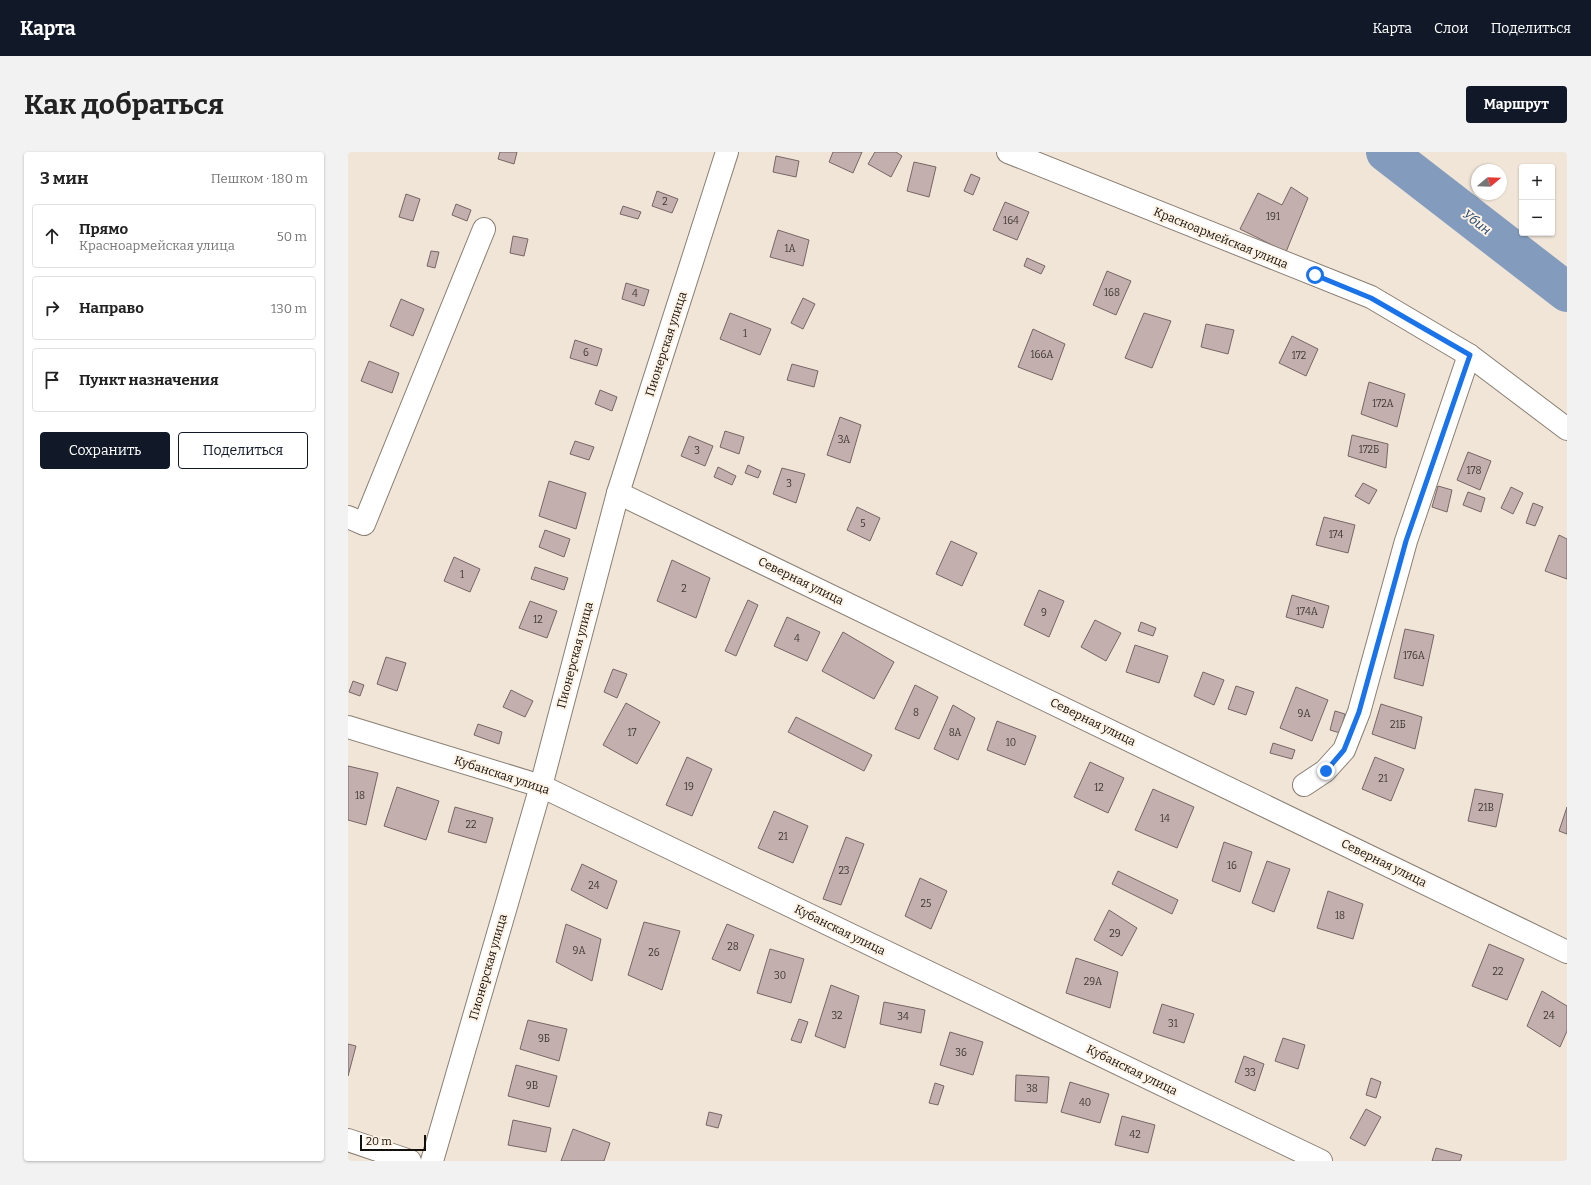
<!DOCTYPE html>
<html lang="ru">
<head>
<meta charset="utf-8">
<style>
	:root { --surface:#fff; --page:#f2f2f2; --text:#222; --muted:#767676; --line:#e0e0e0; --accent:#111827 }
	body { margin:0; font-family:Bitter,serif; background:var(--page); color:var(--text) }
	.controls { position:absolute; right:12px; top:12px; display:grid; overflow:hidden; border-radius:4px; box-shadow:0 1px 3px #0004 }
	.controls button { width:36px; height:36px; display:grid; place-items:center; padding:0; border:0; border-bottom:1px solid var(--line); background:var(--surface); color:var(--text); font:20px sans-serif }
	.compass { position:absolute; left:1123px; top:12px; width:36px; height:36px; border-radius:50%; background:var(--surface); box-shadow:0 1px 3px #0004; rotate:71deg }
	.scale { position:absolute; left:12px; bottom:10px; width:66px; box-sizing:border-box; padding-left:4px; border:2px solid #130f0a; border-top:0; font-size:11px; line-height:14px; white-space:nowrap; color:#130f0a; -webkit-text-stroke:3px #fdf2e4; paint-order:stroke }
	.stop { position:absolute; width:12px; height:12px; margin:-9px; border:3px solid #1a73e8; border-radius:50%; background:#fff }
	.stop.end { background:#1a73e8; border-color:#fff; box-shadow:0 1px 4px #0008 }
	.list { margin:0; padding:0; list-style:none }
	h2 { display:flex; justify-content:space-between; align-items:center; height:52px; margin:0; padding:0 16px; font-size:17px }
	h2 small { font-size:13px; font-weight:400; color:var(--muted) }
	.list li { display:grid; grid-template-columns:26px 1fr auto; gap:12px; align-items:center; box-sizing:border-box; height:64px; margin:0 8px 8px; padding:0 8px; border:1px solid var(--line); border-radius:4px }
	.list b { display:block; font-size:15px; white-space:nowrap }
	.list p { margin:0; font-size:13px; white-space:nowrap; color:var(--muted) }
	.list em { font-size:13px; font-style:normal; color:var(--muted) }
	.actions { display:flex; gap:8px; padding:12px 16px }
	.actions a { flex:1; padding:9px 0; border:1px solid var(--accent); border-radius:4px; text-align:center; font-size:14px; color:var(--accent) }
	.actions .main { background:var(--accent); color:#fff }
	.icon { flex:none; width:22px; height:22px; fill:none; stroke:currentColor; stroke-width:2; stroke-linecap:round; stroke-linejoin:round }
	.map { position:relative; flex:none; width:1219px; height:1009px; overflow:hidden; border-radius:4px }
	header { display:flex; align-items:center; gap:24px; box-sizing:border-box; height:56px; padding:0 20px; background:var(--accent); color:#fff }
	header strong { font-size:19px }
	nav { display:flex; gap:22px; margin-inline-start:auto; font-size:14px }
	.intro { display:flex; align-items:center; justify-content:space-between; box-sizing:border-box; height:96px; padding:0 24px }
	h1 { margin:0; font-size:28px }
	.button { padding:10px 18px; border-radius:4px; background:var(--accent); color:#fff; font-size:14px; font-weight:700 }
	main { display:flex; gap:24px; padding:0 24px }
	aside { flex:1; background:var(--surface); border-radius:4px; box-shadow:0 1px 3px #0004 }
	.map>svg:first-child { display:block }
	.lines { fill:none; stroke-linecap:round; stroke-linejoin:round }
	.river { stroke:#839cbe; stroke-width:40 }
	.building { fill:#c3b0ae; stroke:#776665 }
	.street-casing { stroke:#897f73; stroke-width:24 }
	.street { stroke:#fff; stroke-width:22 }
	.route { stroke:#1a73e8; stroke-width:5 }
	.labels { text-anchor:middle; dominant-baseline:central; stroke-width:4; stroke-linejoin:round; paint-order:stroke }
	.number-label { font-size:10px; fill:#3f3733 }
	.street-label { font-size:12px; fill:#130f0a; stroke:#fdf2e4 }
	.water-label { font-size:13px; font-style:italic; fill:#204471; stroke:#fdf2e4 }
</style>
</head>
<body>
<header>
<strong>Карта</strong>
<nav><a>Карта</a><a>Слои</a><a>Поделиться</a></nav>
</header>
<div class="intro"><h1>Как добраться</h1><a class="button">Маршрут</a></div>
<main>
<aside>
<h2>3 мин<small>Пешком · 180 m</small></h2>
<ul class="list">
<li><svg class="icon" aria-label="ahead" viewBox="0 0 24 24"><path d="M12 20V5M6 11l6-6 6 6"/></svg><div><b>Прямо</b><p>Красноармейская улица</p></div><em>50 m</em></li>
<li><svg class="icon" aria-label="right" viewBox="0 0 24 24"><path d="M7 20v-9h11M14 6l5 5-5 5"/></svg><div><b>Направо</b></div><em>130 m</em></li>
<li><svg class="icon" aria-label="arrive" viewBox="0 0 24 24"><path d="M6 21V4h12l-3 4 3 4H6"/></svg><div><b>Пункт назначения</b></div></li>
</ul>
<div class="actions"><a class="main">Сохранить</a><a>Поделиться</a></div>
</aside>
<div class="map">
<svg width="1219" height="1009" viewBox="0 0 1219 1009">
	<rect width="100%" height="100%" fill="#f0e5d7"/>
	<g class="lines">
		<polyline class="river" points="1038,0 1219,140"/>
	</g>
	<g class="building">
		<polygon points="152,0 169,0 166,12 150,7"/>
		<polygon points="485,0 514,0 505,21 481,10"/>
		<polygon points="527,0 548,0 554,4 543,25 520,12"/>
		<polygon points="428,4 451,9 448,25 425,20"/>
		<polygon points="566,10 588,15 581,45 559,39"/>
		<polygon points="623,22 632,26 625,43 616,39"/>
		<polygon points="943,35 960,46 938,100 892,77 910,41 934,53"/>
		<polygon points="309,39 330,47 324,61 304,54"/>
		<polygon points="58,42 72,47 65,69 51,65"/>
		<polygon points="657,50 681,60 669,88 645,78"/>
		<polygon points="108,52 123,58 119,69 104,63"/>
		<polygon points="275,54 293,60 290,67 272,62"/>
		<polygon points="430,78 461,88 455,114 422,105"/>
		<polygon points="165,84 180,87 176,104 162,101"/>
		<polygon points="83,99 91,100 87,116 79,114"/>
		<polygon points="679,106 697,114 693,122 676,114"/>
		<polygon points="759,119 783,129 768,163 745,153"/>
		<polygon points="278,131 301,138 296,154 274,147"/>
		<polygon points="455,146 467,152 455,177 443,171"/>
		<polygon points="53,147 76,157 65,184 42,174"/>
		<polygon points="382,161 423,177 412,203 372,187"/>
		<polygon points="796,161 823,169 804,216 777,206"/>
		<polygon points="858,172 886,178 880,202 853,195"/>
		<polygon points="685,177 717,192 704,228 670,215"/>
		<polygon points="944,184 970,197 958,224 931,211"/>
		<polygon points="227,188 254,197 249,214 222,206"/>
		<polygon points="21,209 51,221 44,241 13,229"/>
		<polygon points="444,212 470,219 466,235 439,228"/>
		<polygon points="1021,230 1057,242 1049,275 1013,262"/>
		<polygon points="252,238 269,245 264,259 247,252"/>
		<polygon points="492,265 513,273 502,311 479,303"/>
		<polygon points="377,279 396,285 391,302 372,295"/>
		<polygon points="1004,283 1040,292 1038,316 1000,304"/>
		<polygon points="341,284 365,294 357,314 333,304"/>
		<polygon points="227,289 246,295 241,308 222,302"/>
		<polygon points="1120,300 1143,309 1132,338 1109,328"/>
		<polygon points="400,313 413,319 410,326 397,321"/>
		<polygon points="370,315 388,324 384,333 366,325"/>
		<polygon points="434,316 457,322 448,351 425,342"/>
		<polygon points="201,329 238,341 228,377 191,364"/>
		<polygon points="1015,331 1029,338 1021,352 1007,344"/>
		<polygon points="1090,334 1104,338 1099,360 1084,355"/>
		<polygon points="1163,335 1175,341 1165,362 1153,356"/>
		<polygon points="1120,340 1137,346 1133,360 1115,353"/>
		<polygon points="1185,351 1195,355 1187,374 1178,371"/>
		<polygon points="509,355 532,366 522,389 499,378"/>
		<polygon points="976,365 1007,373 1000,401 968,393"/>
		<polygon points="197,378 222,387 216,405 191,395"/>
		<polygon points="1211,383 1219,387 1219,427 1197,419"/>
		<polygon points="603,389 629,401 614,434 588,422"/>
		<polygon points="106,405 132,417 122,440 96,429"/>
		<polygon points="324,408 362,426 348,466 309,449"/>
		<polygon points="187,415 220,426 216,438 183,427"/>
		<polygon points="691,438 716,449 701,485 676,473"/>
		<polygon points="944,443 981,454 975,476 938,465"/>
		<polygon points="400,448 410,453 388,504 377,499"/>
		<polygon points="182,449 209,459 199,486 171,476"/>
		<polygon points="439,465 472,480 459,509 426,494"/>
		<polygon points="747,468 773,481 758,509 733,495"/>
		<polygon points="793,470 808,476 805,484 790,479"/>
		<polygon points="1057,477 1086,483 1075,534 1046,526"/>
		<polygon points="495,480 546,510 526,547 474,519"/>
		<polygon points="787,493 820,504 811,531 778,520"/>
		<polygon points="38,505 58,511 49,539 29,532"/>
		<polygon points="265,517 279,522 269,546 256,540"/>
		<polygon points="855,520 876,528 866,553 846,544"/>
		<polygon points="5,529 16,533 12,544 1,540"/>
		<polygon points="567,533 590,545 571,587 547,577"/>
		<polygon points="888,534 906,540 898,563 880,557"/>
		<polygon points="948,535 980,548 964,589 932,576"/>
		<polygon points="163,538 185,549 177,565 155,555"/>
		<polygon points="278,551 312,570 289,612 255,593"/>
		<polygon points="1033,552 1074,565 1067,597 1024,582"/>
		<polygon points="605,553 627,566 610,608 586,597"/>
		<polygon points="987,559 997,562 992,581 982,578"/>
		<polygon points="448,565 524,603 516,619 440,580"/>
		<polygon points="649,569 688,584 677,613 639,598"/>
		<polygon points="130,572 154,580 151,592 126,583"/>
		<polygon points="925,591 947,598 944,607 922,601"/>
		<polygon points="339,605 364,617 344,664 318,653"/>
		<polygon points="1027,605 1056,617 1043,649 1014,637"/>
		<polygon points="742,610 776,626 760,661 726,645"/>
		<polygon points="0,614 30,621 18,673 0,668"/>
		<polygon points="49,635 91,649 78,688 36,674"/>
		<polygon points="805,637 846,655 829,696 787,678"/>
		<polygon points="1127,637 1155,642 1148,675 1120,669"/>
		<polygon points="107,655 145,666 138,691 100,680"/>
		<polygon points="1219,655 1219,682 1211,679"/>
		<polygon points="426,659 460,674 445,711 410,696"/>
		<polygon points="498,685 516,692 493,753 475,747"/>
		<polygon points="876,690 904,700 892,740 864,729"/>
		<polygon points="919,709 942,717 926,760 904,751"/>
		<polygon points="234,712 269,729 259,757 223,738"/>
		<polygon points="770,719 830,748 824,762 764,732"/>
		<polygon points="572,726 599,739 583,777 557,764"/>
		<polygon points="980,739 1015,752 1005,787 969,776"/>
		<polygon points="761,758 789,776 774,804 746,788"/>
		<polygon points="296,770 332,779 314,838 280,823"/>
		<polygon points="218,772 253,787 244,829 208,810"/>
		<polygon points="379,772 406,783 392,819 364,807"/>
		<polygon points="1141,792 1176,807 1159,848 1124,834"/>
		<polygon points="422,797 456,807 443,851 409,841"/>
		<polygon points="728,806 770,820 762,856 718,841"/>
		<polygon points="483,833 511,844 497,896 467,884"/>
		<polygon points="1194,839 1219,854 1219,879 1212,895 1179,874"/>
		<polygon points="536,850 577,858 573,881 532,872"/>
		<polygon points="814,852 846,862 836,891 805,881"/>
		<polygon points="451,867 460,870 453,891 443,888"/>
		<polygon points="180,868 219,877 211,909 172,897"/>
		<polygon points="602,880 635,890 625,923 592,913"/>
		<polygon points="935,886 957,893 950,917 927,909"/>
		<polygon points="0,892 8,894 0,924"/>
		<polygon points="896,904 916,912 907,939 887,930"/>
		<polygon points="168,913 209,924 201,955 160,944"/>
		<polygon points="668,923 701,925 699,951 667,949"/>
		<polygon points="1023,926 1033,930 1028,946 1018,943"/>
		<polygon points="722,930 761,942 752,971 713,960"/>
		<polygon points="587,931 596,934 590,953 581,951"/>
		<polygon points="1018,957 1033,965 1017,994 1002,986"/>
		<polygon points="361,960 374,963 370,976 358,973"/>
		<polygon points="774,964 807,973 800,1001 767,993"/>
		<polygon points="165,968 203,976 198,1000 160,993"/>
		<polygon points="225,977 262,991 256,1009 213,1009"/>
		<polygon points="1088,996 1114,1003 1112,1009 1084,1009"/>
	</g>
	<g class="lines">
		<defs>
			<g id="street">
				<polyline points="660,0 1023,145 1121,203 1219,277"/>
				<polyline points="270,341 1219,800"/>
				<polyline points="0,365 16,372 136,77"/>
				<polyline points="0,575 193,634 973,1009"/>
				<polyline points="956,633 977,619 996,598 1011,560 1058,389 1121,203"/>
				<polyline points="0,988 62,1009"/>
				<polyline points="84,1009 193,634 270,341 379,0"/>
			</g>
		</defs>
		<use href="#street" class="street-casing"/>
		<use href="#street" class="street"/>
	</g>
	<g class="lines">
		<polyline class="route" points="967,123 1023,146 1122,203 1058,389 1011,560 996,598 978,619"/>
	</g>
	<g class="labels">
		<g class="number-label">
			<text x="317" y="50">2</text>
			<text x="925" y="65">191</text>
			<text x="663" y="69">164</text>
			<text x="442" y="97">1А</text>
			<text x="764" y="141">168</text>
			<text x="287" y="142">4</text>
			<text x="397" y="182">1</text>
			<text x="238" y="201">6</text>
			<text x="694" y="203">166А</text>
			<text x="951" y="204">172</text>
			<text x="1035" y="252">172А</text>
			<text x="496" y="288">3А</text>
			<text x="1021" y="298">172Б</text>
			<text x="349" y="299">3</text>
			<text x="1126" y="319">178</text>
			<text x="441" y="332">3</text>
			<text x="515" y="372">5</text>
			<text x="988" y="383">174</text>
			<text x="114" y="423">1</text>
			<text x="336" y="437">2</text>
			<text x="959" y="460">174А</text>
			<text x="696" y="461">9</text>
			<text x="190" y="468">12</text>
			<text x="449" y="487">4</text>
			<text x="1066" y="504">176А</text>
			<text x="568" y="561">8</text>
			<text x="956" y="562">9А</text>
			<text x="1050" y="573">21Б</text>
			<text x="284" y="581">17</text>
			<text x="607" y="581">8А</text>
			<text x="663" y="591">10</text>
			<text x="1035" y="627">21</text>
			<text x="341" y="635">19</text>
			<text x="751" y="636">12</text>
			<text x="12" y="644">18</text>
			<text x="1138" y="656">21В</text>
			<text x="817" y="667">14</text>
			<text x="123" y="673">22</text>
			<text x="435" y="685">21</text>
			<text x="884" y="714">16</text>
			<text x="496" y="719">23</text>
			<text x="246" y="734">24</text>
			<text x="578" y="752">25</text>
			<text x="992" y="764">18</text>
			<text x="767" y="782">29</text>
			<text x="385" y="795">28</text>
			<text x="231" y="799">9А</text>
			<text x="306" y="801">26</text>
			<text x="1150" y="820">22</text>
			<text x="432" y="824">30</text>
			<text x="745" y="830">29А</text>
			<text x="489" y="864">32</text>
			<text x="1201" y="864">24</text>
			<text x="555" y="865">34</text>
			<text x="825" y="872">31</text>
			<text x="196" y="887">9Б</text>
			<text x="613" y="901">36</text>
			<text x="902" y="921">33</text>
			<text x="184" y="934">9В</text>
			<text x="684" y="937">38</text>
			<text x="737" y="951">40</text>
			<text x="787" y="983">42</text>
		</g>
		<g class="street-label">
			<text transform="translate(873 86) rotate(22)">Красноармейская улица</text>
			<text transform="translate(318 192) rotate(-72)">Пионерская улица</text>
			<text transform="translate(453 429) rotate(26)">Северная улица</text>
			<text transform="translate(227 503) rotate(-75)">Пионерская улица</text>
			<text transform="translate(745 570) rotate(26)">Северная улица</text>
			<text transform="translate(154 623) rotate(18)">Кубанская улица</text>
			<text transform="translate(1036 711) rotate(26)">Северная улица</text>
			<text transform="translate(492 778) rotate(26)">Кубанская улица</text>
			<text transform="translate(140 815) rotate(-74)">Пионерская улица</text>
			<text transform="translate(784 918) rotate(26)">Кубанская улица</text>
		</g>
		<g class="water-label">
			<text transform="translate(1129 70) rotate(38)">Убин</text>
		</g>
	</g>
</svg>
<div class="controls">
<button>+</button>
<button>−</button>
</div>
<svg class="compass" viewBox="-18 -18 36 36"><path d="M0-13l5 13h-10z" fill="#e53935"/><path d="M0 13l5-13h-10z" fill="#767676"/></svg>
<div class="scale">20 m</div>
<div class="stop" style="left:967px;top:123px"></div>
<div class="stop end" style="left:978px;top:619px"></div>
</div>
</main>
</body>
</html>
